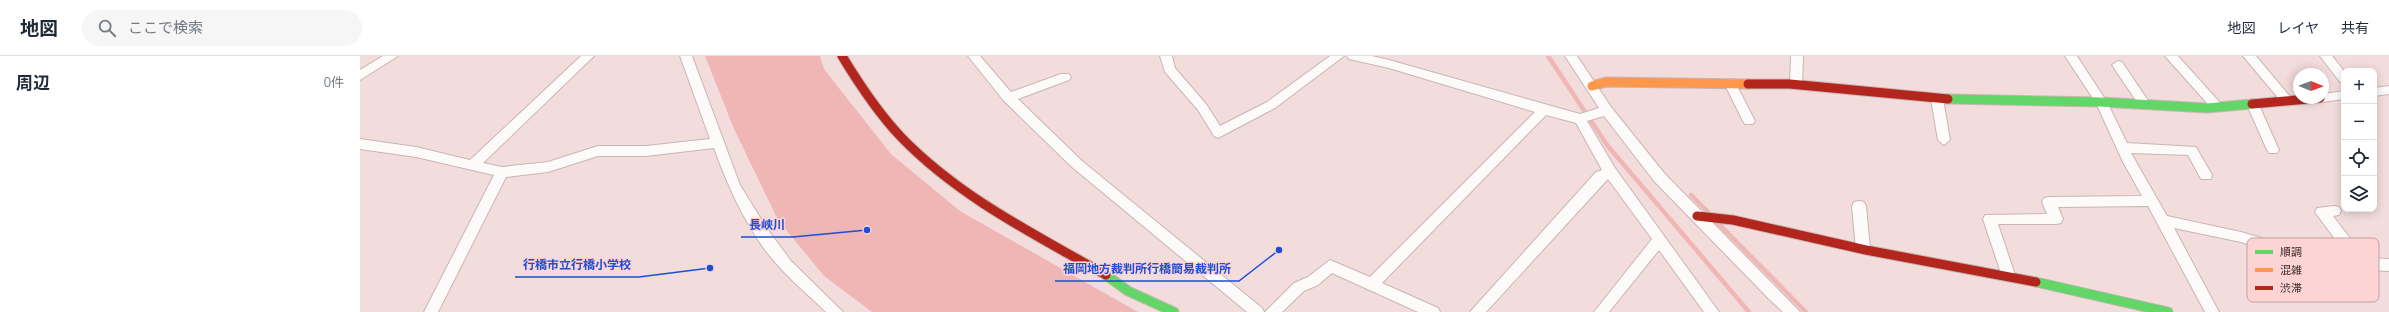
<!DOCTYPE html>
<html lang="ja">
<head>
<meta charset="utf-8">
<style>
	:root { --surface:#fff; --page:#f6f6f7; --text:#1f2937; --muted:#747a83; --line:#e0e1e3 }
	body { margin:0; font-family:"Titillium Web","Noto Sans JP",sans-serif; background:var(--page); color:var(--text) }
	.controls { position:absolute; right:12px; top:12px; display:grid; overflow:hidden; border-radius:8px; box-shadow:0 2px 10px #0003 }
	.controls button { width:36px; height:36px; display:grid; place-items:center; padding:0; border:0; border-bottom:1px solid var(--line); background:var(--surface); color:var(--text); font:20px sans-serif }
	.compass { position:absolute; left:1933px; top:12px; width:36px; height:36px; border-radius:50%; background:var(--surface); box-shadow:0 2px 10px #0003; rotate:91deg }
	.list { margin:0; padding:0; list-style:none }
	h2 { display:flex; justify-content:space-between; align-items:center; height:52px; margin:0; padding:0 16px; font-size:17px }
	h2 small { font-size:13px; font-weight:400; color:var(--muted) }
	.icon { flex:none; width:22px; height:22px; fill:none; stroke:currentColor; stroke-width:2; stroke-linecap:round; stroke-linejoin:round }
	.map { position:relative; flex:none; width:2029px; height:256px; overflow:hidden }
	header { display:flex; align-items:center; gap:24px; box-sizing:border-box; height:56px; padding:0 20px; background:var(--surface); border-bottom:1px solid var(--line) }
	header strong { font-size:19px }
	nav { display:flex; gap:22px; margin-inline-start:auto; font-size:14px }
	.search { width:280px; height:36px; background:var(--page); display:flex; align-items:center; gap:10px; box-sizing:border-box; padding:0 14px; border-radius:22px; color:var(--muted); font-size:15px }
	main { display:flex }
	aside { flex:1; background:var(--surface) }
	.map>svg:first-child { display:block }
	.water { fill:#f0b6b6 }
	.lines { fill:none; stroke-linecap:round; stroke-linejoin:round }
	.stream { stroke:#f0b6b6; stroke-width:4.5 }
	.street-casing { stroke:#c8b5b4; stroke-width:2 }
	.fast-casing { stroke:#c8b5b4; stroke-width:11 }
	.slow-casing { stroke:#c8b5b4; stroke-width:11 }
	.jam-casing { stroke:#c8b5b4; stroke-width:11 }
	.street { fill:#fdfafa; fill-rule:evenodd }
	.fast { stroke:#63d668; stroke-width:9 }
	.slow { stroke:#ff974d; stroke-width:9 }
	.jam { stroke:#b3261e; stroke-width:9 }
	.key { fill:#fcd4d3; stroke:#c3a1a1; stroke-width:1 }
	.key-label { font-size:11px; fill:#3d2b2b }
	.leader { fill:none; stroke:#1d4ed8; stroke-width:1.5 }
	.callout-dot { fill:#1d4ed8; stroke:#fcd4d3; stroke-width:1.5 }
	.callout-label { font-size:12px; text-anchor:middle; font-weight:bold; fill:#1d4ed8; stroke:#fcd4d3; stroke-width:3; stroke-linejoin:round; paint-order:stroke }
</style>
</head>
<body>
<header>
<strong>地図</strong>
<div class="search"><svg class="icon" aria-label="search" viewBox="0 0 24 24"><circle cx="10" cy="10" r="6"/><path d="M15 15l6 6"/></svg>ここで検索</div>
<nav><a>地図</a><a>レイヤ</a><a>共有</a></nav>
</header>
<main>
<aside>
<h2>周辺<small>0件</small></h2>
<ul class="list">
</ul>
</aside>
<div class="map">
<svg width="2029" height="256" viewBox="0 0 2029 256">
	<rect width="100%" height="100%" fill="#f3dddc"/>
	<polygon class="water" points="345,0 460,0 464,13 531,98 600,155 778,256 512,256 464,220 418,164 374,73"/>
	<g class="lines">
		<g class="stream">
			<polyline points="1188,0 1247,89 1389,256"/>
			<polyline points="1331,139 1348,156"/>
			<polyline points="1357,166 1446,256"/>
		</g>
		<defs>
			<g id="street">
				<polygon points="23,0 38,0 0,24 0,14"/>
				<path d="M221 0H234L123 107 142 111 188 106 238 90H286L350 83 320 0H332L380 129 406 171 431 205 483 256H466C452 242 436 229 422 214 391 182 369 134 354 92L286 100H238L188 116 146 121 78 256H64L134 119 56 101 0 93V83L56 91 110 104Z"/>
				<polygon points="608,0 620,0 651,36 701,18 709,18 711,21 709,24 658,43 722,105 902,252 904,256 887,256 712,111 644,45"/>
				<polygon points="800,0 812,0 815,12 846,48 860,70 907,46 970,0 984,0 915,52 858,82 854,80 838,54 805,16"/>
				<polygon points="987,0 1012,0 1029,4 1220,58 1239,52 1205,0 1217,0 1251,51 1304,117 1440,256 1423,256 1410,244 1294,125 1244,60 1227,65 1255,112 1359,256 1344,256 1299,194 1249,256 1234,256 1292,183 1248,123 1126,256 1110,256 1236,116 1242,114 1216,67 1186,59 1022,227 1078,252 1080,256 1058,256 972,217 958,229 944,235 922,256 905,256 934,227 948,221 970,204 1010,221 1175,56 1029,12 989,3"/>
				<polygon points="1431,0 1443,0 1442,29 1436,33 1430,29"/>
				<polygon points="1705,0 1717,0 1747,46 1767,87 1836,91 1852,119 1851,123 1841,123 1828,99 1771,97 1807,160 1881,176 1962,200 1989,202 1955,156 1957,152 1974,150 1979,151 1981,155 1979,159 1973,160 2005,202 2029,203 2029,215 1962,212 1881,186 1814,172 1859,256 1845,256 1788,150 1698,151 1703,163 1701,167 1696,168 1638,168 1655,219 1653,223 1648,225 1643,223 1623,163 1625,159 1687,158 1682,146 1684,142 1689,141 1782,140 1763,106 1736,47"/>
				<polygon points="1805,0 1818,0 1862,49 1864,52 1862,55 1854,55"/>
				<polygon points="1883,0 1896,0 1932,43 1934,46 1932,49 1924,49"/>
				<polygon points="1960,0 1972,0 1984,15 1984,27 1980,26"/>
				<polygon points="1758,5 1762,6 1789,46 1791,49 1789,52 1781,52 1754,12 1752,9"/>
				<polygon points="1370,23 1374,24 1395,65 1393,68 1385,68 1383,65 1364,27"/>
				<polygon points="2029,30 2029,38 2014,40 2014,32"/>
				<polygon points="1984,35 1984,43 1963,46 1957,42 1963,42 1963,38"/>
				<polygon points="1577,39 1583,43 1590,84 1584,89 1578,84 1571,43"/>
				<polygon points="1893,45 1899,49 1919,94 1917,97 1909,97 1907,94 1887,49"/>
				<polygon points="1499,145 1504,146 1506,150 1510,193 1508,197 1498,197 1496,193 1492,150 1494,146"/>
			</g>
			<g id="fast">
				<polyline points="1588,43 1741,46 1847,52 1892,48"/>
				<polyline points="746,219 768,235 814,256"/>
				<polyline points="1676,226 1808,256"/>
			</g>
			<polyline id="slow" points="1232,30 1246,26 1388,28"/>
			<g id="jam">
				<path d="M482 0C499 28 518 57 541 81 599 141 674 178 746 219"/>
				<polyline points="1388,28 1430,28 1588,43"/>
				<polyline points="1892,48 1960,42"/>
				<polyline points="1337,160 1373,164 1506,194 1676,226"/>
			</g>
		</defs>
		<use href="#street" class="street-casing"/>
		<use href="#fast" class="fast-casing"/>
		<use href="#slow" class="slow-casing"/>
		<use href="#jam" class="jam-casing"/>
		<use href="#street" class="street"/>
		<use href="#fast" class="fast"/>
		<use href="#slow" class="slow"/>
		<use href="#jam" class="jam"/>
	</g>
	<rect x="1887" y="182" width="132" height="64" rx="6" class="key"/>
	<rect x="1895" y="194" width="18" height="4" fill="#63d668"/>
	<rect x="1895" y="212" width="18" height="4" fill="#ff974d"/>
	<rect x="1895" y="230" width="18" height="4" fill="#b3261e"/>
	<g class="key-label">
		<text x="1920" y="200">順調</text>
		<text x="1920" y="218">混雑</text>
		<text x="1920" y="236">渋滞</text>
	</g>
	<path class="leader" d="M507 174L433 181H381M350 212L279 221H155M919 194L879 225H695"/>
	<g class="callout-dot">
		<circle cx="507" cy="174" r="4"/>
		<circle cx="350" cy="212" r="4"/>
		<circle cx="919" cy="194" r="4"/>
	</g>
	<g class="callout-label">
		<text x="407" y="173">長峡川</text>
		<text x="217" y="213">行橋市立行橋小学校</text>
		<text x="787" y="217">福岡地方裁判所行橋簡易裁判所</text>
	</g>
</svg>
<div class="controls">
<button>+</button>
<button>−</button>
<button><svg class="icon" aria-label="locate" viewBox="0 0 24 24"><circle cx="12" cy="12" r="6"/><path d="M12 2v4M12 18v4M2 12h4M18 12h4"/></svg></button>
<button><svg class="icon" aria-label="layers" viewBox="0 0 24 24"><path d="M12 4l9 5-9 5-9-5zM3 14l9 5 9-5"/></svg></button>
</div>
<svg class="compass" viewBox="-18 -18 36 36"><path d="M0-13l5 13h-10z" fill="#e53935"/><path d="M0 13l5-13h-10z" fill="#747a83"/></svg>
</div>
</main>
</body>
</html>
